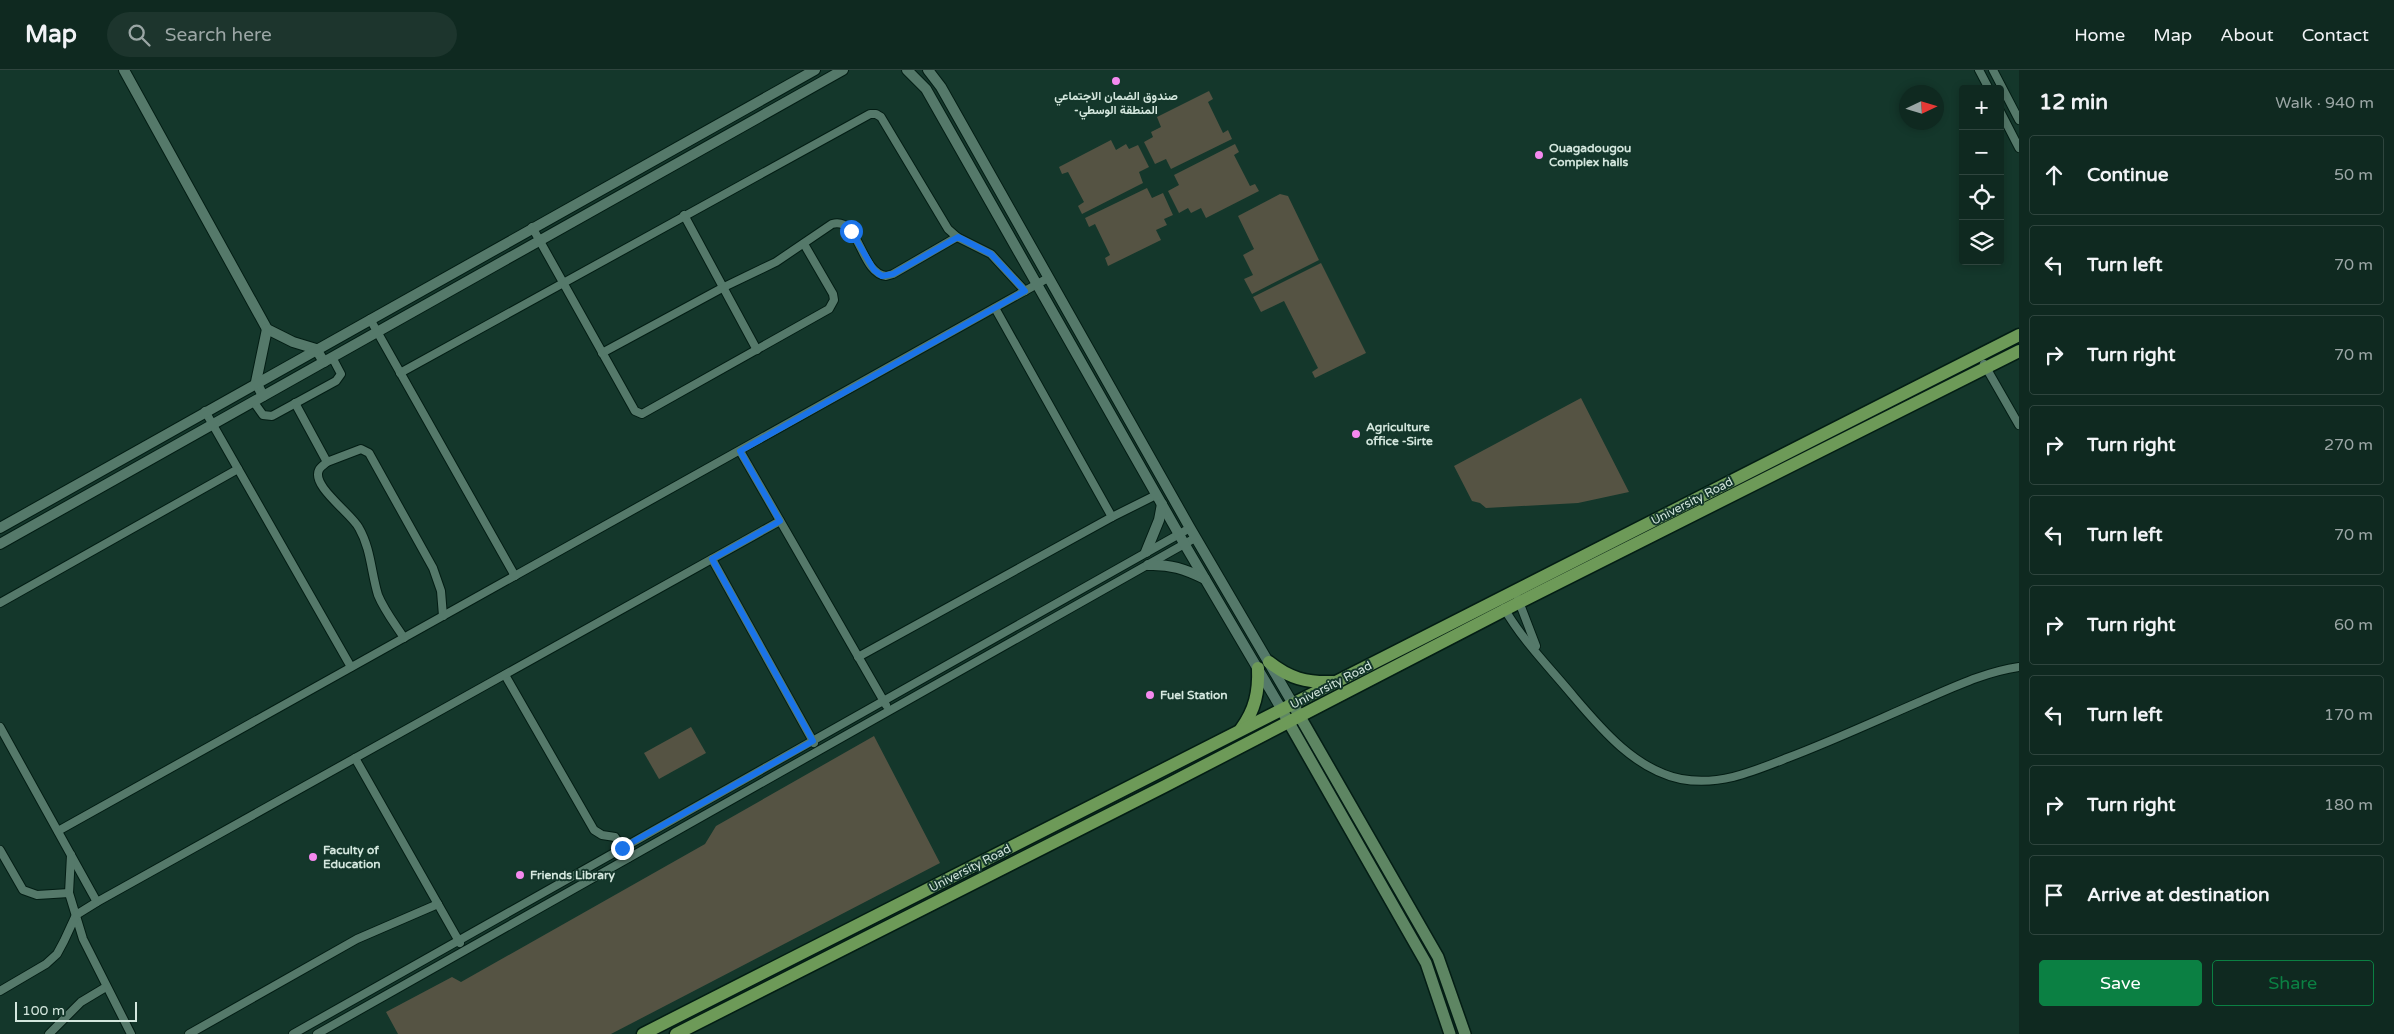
<!DOCTYPE html>
<html lang="en">
<head>
<meta charset="utf-8">
<style>
	:root { --surface:#0f2920; --page:#1d352d; --text:#f1f3f6; --muted:#9ba6a5; --line:#2f453e; --accent:#0b8043 }
	body { margin:0; font-family:"Varela Round",Vazirmatn,sans-serif; background:var(--page); color:var(--text) }
	.controls { position:absolute; right:15px; top:15px; display:grid; overflow:hidden; border-radius:5px; box-shadow:0 2px 8px #0003 }
	.controls button { width:45px; height:45px; display:grid; place-items:center; padding:0; border:0; border-bottom:1px solid var(--line); background:var(--surface); color:var(--text); font:25px sans-serif }
	.compass { position:absolute; left:1899px; top:15px; width:45px; height:45px; border-radius:50%; background:var(--surface); box-shadow:0 2px 8px #0003; rotate:86deg }
	.scale { position:absolute; left:15px; bottom:12px; width:122px; box-sizing:border-box; padding-left:5px; border:2px solid #d4e7de; border-top:0; font-size:14px; line-height:18px; white-space:nowrap; color:#d4e7de; -webkit-text-stroke:4px #14372b; paint-order:stroke }
	.stop { position:absolute; width:15px; height:15px; margin:-11px; border:4px solid #1a73e8; border-radius:50%; background:#fff }
	.stop.end { background:#1a73e8; border-color:#fff; box-shadow:0 1px 5px #0008 }
	.list { margin:0; padding:0; list-style:none }
	h2 { display:flex; justify-content:space-between; align-items:center; height:65px; margin:0; padding:0 20px; font-size:21px }
	h2 small { font-size:16px; font-weight:400; color:var(--muted) }
	.list li { display:grid; grid-template-columns:32px 1fr auto; gap:15px; align-items:center; box-sizing:border-box; height:80px; margin:0 10px 10px; padding:0 10px; border:1px solid var(--line); border-radius:5px }
	.list b { display:block; font-size:19px; white-space:nowrap }
	.list em { font-size:16px; font-style:normal; color:var(--muted) }
	.actions { display:flex; gap:10px; padding:15px 20px }
	.actions a { flex:1; padding:11px 0; border:1px solid var(--accent); border-radius:5px; text-align:center; font-size:18px; color:var(--accent) }
	.actions .main { background:var(--accent); color:#fff }
	.icon { flex:none; width:28px; height:28px; fill:none; stroke:currentColor; stroke-width:2; stroke-linecap:round; stroke-linejoin:round }
	.map { position:relative; flex:none; width:2019px; height:964px; overflow:hidden }
	header { display:flex; align-items:center; gap:30px; box-sizing:border-box; height:70px; padding:0 25px; background:var(--surface); border-bottom:1px solid var(--line) }
	header strong { font-size:24px }
	nav { display:flex; gap:28px; margin-inline-start:auto; font-size:18px }
	.search { width:350px; height:45px; background:var(--page); display:flex; align-items:center; gap:12px; box-sizing:border-box; padding:0 18px; border-radius:28px; color:var(--muted); font-size:19px }
	main { display:flex }
	aside { flex:1; background:var(--surface) }
	.map>svg:first-child { display:block }
	.green { fill:#555343 }
	.lines { fill:none; stroke-linecap:round; stroke-linejoin:round }
	.minor-casing { stroke:#031d14; stroke-width:10 }
	.tertiary-casing { stroke:#031d14; stroke-width:12 }
	.secondary-casing { stroke:#031d14; stroke-width:14 }
	.trunk-casing { stroke:#031d14; stroke-width:15 }
	.minor { stroke:#55796a; stroke-width:8 }
	.tertiary { stroke:#55796a; stroke-width:10 }
	.secondary { stroke:#5e8663; stroke-width:11 }
	.trunk { stroke:#6d9a58; stroke-width:12 }
	.route { stroke:#1a73e8; stroke-width:6 }
	.poi-dot { fill:#f589ef; stroke:#14372b; stroke-width:2 }
	.labels { text-anchor:middle; dominant-baseline:central; stroke-width:4; stroke-linejoin:round; paint-order:stroke }
	.poi-label { font-size:12px; font-weight:bold; fill:#d4e7de; stroke:#14372b; text-anchor:start }
	.street-label { font-size:12px; fill:#d4e7de; stroke:#14372b }
</style>
</head>
<body>
<header>
<strong>Map</strong>
<div class="search"><svg class="icon" aria-label="search" viewBox="0 0 24 24"><circle cx="10" cy="10" r="6"/><path d="M15 15l6 6"/></svg>Search here</div>
<nav><a>Home</a><a>Map</a><a>About</a><a>Contact</a></nav>
</header>
<main>
<div class="map">
<svg width="2019" height="964" viewBox="0 0 2019 964">
	<rect width="100%" height="100%" fill="#14372b"/>
	<g class="green">
		<polygon points="1209,21 1213,29 1208,32 1223,63 1228,60 1232,69 1171,99 1166,89 1155,94 1144,72 1153,67 1151,62 1161,57 1157,47"/>
		<polygon points="1111,70 1116,80 1126,74 1129,79 1138,75 1149,97 1139,102 1143,113 1082,144 1078,136 1084,132 1068,102 1062,104 1059,97"/>
		<polygon points="1235,74 1239,82 1234,85 1250,116 1255,114 1259,121 1206,148 1201,138 1191,143 1188,138 1179,143 1168,121 1179,115 1174,105"/>
		<polygon points="1147,118 1152,128 1163,123 1173,145 1164,149 1167,155 1156,160 1161,170 1108,196 1105,188 1110,185 1095,154 1089,157 1085,148"/>
		<polygon points="1280,124 1288,126 1319,190 1252,224 1244,209 1253,205 1243,185 1254,179 1238,146"/>
		<polygon points="1321,193 1366,283 1315,308 1312,302 1318,298 1284,231 1261,242 1253,227"/>
		<polygon points="1581,328 1629,422 1578,433 1486,438 1480,433 1472,431 1454,396"/>
		<polygon points="691,657 706,683 659,709 644,683"/>
		<polygon points="874,666 940,793 611,964 398,964 386,942 452,907 461,912 705,774 716,756"/>
	</g>
	<g class="lines">
		<defs>
			<g id="minor">
				<polyline points="1979,0 1989,19"/>
				<polyline points="1993,0 2019,50"/>
				<polyline points="2000,41 2019,78"/>
				<polyline points="684,145 757,280"/>
				<polyline points="532,157 635,341 642,344 829,239 834,230 833,224 804,174"/>
				<polyline points="995,238 1112,447"/>
				<polyline points="370,249 515,506"/>
				<path d="M602 283 724 217 776 192 832 154C860 146 860 203 886 206L893 204 957 167"/>
				<polyline points="1984,294 2019,355"/>
				<polyline points="400,303 870,44 876,44 881,47 948,159 957,167 991,184 1025,221"/>
				<polyline points="253,331 263,345 272,346 336,311 341,304 332,287"/>
				<path d="M295 333 327 392C325 394 320 397 319 400 311 416 351 443 359 458 371 479 371 502 378 525 384 540 395 554 404 568"/>
				<polyline points="205,341 351,597"/>
				<polyline points="740,381 886,635"/>
				<polyline points="327,392 361,379 369,383 433,498 441,521 443,546"/>
				<polyline points="712,489 814,673"/>
				<polyline points="1518,529 1536,576"/>
				<polyline points="0,533 238,399"/>
				<path d="M1504 538C1522 570 1551 599 1574 627 1602 660 1636 700 1681 709 1719 716 1752 702 1787 688 1832 671 1875 651 1919 632 1952 618 1984 602 2019 597"/>
				<polyline points="858,587 1112,447 1156,425"/>
				<polyline points="505,605 594,760 602,765 615,767 628,788"/>
				<polyline points="0,657 97,832"/>
				<polyline points="355,688 460,873"/>
				<polyline points="58,761 1048,208"/>
				<polyline points="0,780 23,820 37,825 69,823"/>
				<polyline points="71,785 69,823 83,869 131,964"/>
				<polyline points="0,921 46,894 57,884 64,871 76,845 97,832 780,451"/>
				<polyline points="49,964 81,932 106,917"/>
				<polyline points="189,964 357,869 438,834"/>
				<polyline points="293,964 1190,458"/>
				<polyline points="317,964 1195,468"/>
			</g>
			<g id="tertiary">
				<polyline points="124,0 267,259 293,272 316,279 324,292"/>
				<polyline points="907,0 926,19 1185,475 1282,640"/>
				<polyline points="928,0 941,17 1190,458 1293,634"/>
				<polyline points="263,326 256,312 267,259"/>
				<polyline points="0,458 815,0"/>
				<polyline points="0,474 843,0"/>
				<polyline points="1146,482 1159,450 1162,434"/>
				<path d="M1148 495C1170 494 1185 499 1205 509"/>
			</g>
			<g id="secondary">
				<polyline points="1295,638 1438,887 1465,964"/>
				<polyline points="1284,644 1426,893 1450,964"/>
			</g>
			<g id="trunk">
				<path d="M1269 592C1289 608 1306 613 1333 612"/>
				<path d="M1241 659C1255 640 1259 622 1258 598"/>
				<polyline points="643,964 2019,265"/>
				<polyline points="676,964 1165,716 1520,532 2019,281"/>
			</g>
		</defs>
		<use href="#minor" class="minor-casing"/>
		<use href="#tertiary" class="tertiary-casing"/>
		<use href="#secondary" class="secondary-casing"/>
		<use href="#trunk" class="trunk-casing"/>
		<use href="#minor" class="minor"/>
		<use href="#tertiary" class="tertiary"/>
		<use href="#secondary" class="secondary"/>
		<use href="#trunk" class="trunk"/>
	</g>
	<g class="lines">
		<polyline class="route" points="622,778 813,671 712,489 780,451 740,381 1025,221 991,184 958,167 893,204 882,206 874,200 851,161"/>
	</g>
	<g class="poi-dot">
		<circle cx="1116" cy="11" r="5"/>
		<circle cx="1539" cy="85" r="5"/>
		<circle cx="1356" cy="364" r="5"/>
		<circle cx="1150" cy="625" r="5"/>
		<circle cx="313" cy="787" r="5"/>
		<circle cx="520" cy="805" r="5"/>
	</g>
	<g class="labels">
		<g class="poi-label">
			<text x="1116" y="26" text-anchor="middle">صندوق الضمان الاجتماعي<tspan x="1116" dy="14">-المنطقة الوسطي</tspan></text>
			<text x="1549" y="78">Ouagadougou<tspan x="1549" dy="14">Complex halls</tspan></text>
			<text x="1366" y="357">Agriculture<tspan x="1366" dy="14">office -Sirte</tspan></text>
			<text x="1160" y="625">Fuel Station</text>
			<text x="323" y="780">Faculty of<tspan x="323" dy="14">Education</tspan></text>
			<text x="530" y="805">Friends Library</text>
		</g>
		<g class="street-label">
			<text transform="translate(1692 431) rotate(-27)">University Road</text>
			<text transform="translate(1331 615) rotate(-27)">University Road</text>
			<text transform="translate(970 798) rotate(-27)">University Road</text>
		</g>
	</g>
</svg>
<div class="controls">
<button>+</button>
<button>−</button>
<button><svg class="icon" aria-label="locate" viewBox="0 0 24 24"><circle cx="12" cy="12" r="6"/><path d="M12 2v4M12 18v4M2 12h4M18 12h4"/></svg></button>
<button><svg class="icon" aria-label="layers" viewBox="0 0 24 24"><path d="M12 4l9 5-9 5-9-5zM3 14l9 5 9-5"/></svg></button>
</div>
<svg class="compass" viewBox="-18 -18 36 36"><path d="M0-13l5 13h-10z" fill="#e53935"/><path d="M0 13l5-13h-10z" fill="#9ba6a5"/></svg>
<div class="scale">100 m</div>
<div class="stop" style="left:851px;top:161px"></div>
<div class="stop end" style="left:622px;top:778px"></div>
</div>
<aside>
<h2>12 min<small>Walk · 940 m</small></h2>
<ul class="list">
<li><svg class="icon" aria-label="ahead" viewBox="0 0 24 24"><path d="M12 20V5M6 11l6-6 6 6"/></svg><div><b>Continue</b></div><em>50 m</em></li>
<li><svg class="icon" aria-label="left" viewBox="0 0 24 24"><path d="M17 20v-9H6M10 6l-5 5 5 5"/></svg><div><b>Turn left</b></div><em>70 m</em></li>
<li><svg class="icon" aria-label="right" viewBox="0 0 24 24"><path d="M7 20v-9h11M14 6l5 5-5 5"/></svg><div><b>Turn right</b></div><em>70 m</em></li>
<li><svg class="icon" aria-label="right" viewBox="0 0 24 24"><path d="M7 20v-9h11M14 6l5 5-5 5"/></svg><div><b>Turn right</b></div><em>270 m</em></li>
<li><svg class="icon" aria-label="left" viewBox="0 0 24 24"><path d="M17 20v-9H6M10 6l-5 5 5 5"/></svg><div><b>Turn left</b></div><em>70 m</em></li>
<li><svg class="icon" aria-label="right" viewBox="0 0 24 24"><path d="M7 20v-9h11M14 6l5 5-5 5"/></svg><div><b>Turn right</b></div><em>60 m</em></li>
<li><svg class="icon" aria-label="left" viewBox="0 0 24 24"><path d="M17 20v-9H6M10 6l-5 5 5 5"/></svg><div><b>Turn left</b></div><em>170 m</em></li>
<li><svg class="icon" aria-label="right" viewBox="0 0 24 24"><path d="M7 20v-9h11M14 6l5 5-5 5"/></svg><div><b>Turn right</b></div><em>180 m</em></li>
<li><svg class="icon" aria-label="arrive" viewBox="0 0 24 24"><path d="M6 21V4h12l-3 4 3 4H6"/></svg><div><b>Arrive at destination</b></div></li>
</ul>
<div class="actions"><a class="main">Save</a><a>Share</a></div>
</aside>
</main>
</body>
</html>
